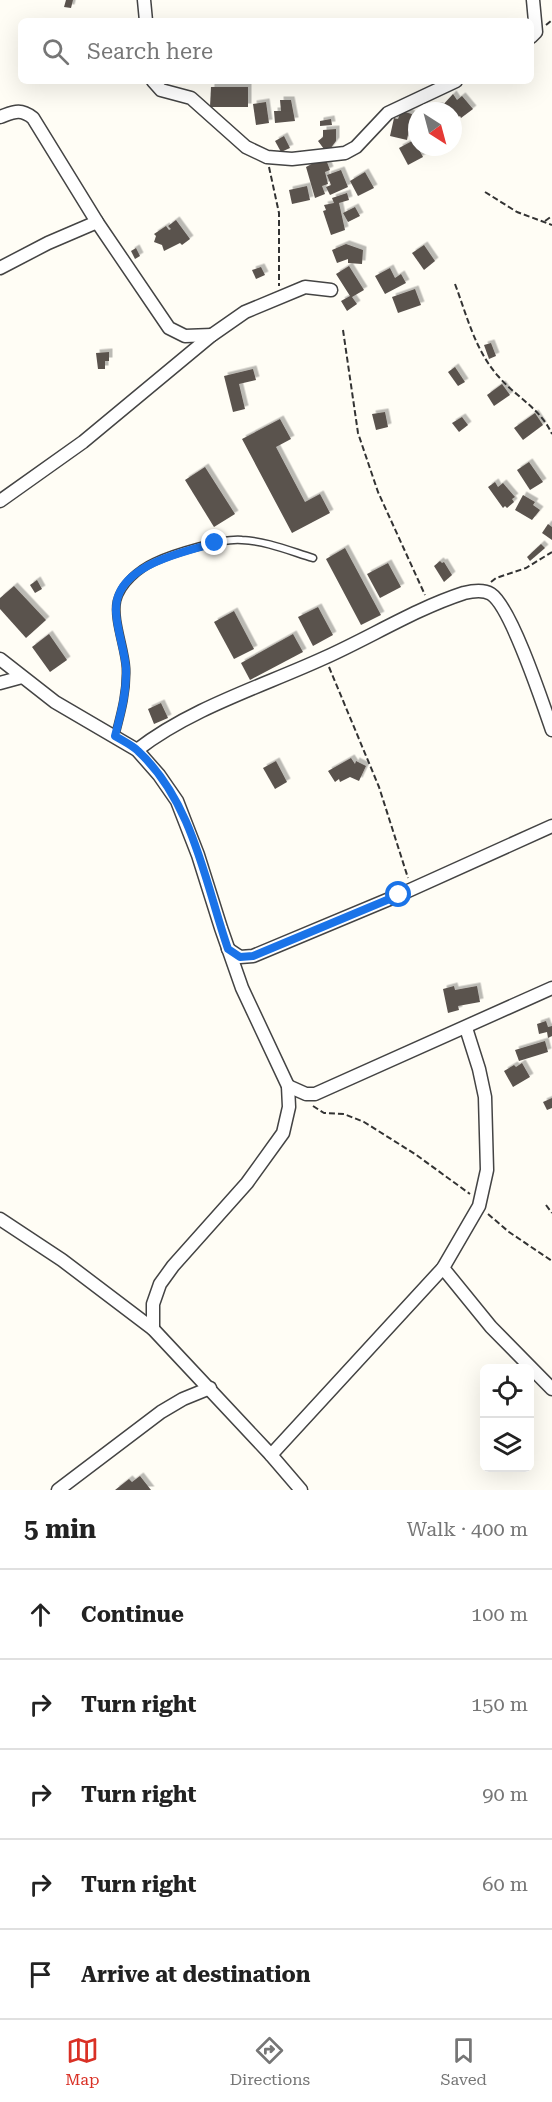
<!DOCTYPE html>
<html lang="en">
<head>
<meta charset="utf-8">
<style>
	:root { --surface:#fff; --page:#f6f6f6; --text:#222; --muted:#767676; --line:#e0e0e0; --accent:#d93025 }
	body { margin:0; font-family:"Roboto Serif",serif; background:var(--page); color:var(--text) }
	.controls { position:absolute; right:18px; bottom:18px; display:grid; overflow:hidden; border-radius:9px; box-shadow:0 6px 24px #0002 }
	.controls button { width:54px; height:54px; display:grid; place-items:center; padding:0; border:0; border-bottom:2px solid var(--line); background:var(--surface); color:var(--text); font:30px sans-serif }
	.compass { position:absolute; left:408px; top:102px; width:54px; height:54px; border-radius:50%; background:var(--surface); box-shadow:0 6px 24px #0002; rotate:144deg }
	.stop { position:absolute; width:18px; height:18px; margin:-14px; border:4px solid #1a73e8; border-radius:50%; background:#fff }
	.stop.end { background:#1a73e8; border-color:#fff; box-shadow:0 2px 6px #0008 }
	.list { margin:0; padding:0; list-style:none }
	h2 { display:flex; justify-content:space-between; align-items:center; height:78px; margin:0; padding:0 24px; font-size:26px }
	h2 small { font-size:20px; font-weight:400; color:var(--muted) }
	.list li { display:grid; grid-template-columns:39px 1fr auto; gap:18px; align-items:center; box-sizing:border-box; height:90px; padding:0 24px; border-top:2px solid var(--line) }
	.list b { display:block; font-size:22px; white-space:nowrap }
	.list em { font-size:20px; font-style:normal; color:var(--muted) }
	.icon { flex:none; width:33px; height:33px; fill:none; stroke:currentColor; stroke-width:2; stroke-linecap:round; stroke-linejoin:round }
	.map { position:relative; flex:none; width:552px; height:1490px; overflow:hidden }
	.search { position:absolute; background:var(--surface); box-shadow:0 6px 24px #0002; left:18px; right:18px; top:18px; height:66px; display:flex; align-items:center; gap:15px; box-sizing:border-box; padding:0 21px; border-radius:9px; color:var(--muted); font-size:22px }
	.sheet { height:528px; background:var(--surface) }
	nav { display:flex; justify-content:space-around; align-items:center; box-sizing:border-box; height:84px; border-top:2px solid var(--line); background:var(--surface); font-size:16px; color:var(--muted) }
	nav a { display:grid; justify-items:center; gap:3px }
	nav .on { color:var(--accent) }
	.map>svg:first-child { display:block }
	.building { fill:#5a524d; filter:url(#shadow) }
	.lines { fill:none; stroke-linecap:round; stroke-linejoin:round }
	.lane-casing { stroke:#444; stroke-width:9 }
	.street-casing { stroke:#444; stroke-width:15 }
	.path { stroke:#333; stroke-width:2; stroke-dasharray:6 3; stroke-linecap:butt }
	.lane { stroke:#fff; stroke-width:6 }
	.street { stroke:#fff; stroke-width:12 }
	.route { stroke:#1a73e8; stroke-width:8 }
</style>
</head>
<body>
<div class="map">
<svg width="552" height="1490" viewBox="0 0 552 1490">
	<defs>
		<filter id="shadow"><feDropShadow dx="3.5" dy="-3.5" stdDeviation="0" flood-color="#0004"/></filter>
	</defs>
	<rect width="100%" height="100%" fill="#fffdf5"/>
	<g class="building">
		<polygon points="66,0 73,0 71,8 64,7"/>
		<polygon points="211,87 248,87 248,107 210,107"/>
		<polygon points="453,94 457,100 462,96 473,109 461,118 460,116 453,121 453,111 445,111 442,106"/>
		<polygon points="280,100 291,100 295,121 275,123 274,111 281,111"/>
		<polygon points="266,102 269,123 256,125 253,104"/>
		<polygon points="440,106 441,111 418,111 426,108"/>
		<polygon points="401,111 412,114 407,140 390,136 394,118 398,119"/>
		<polygon points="331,119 332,125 320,126 320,121"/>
		<polygon points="336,129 336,141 327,153 318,141 323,137 323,130"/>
		<polygon points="284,136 290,148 281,152 275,141"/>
		<polygon points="414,140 423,157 408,165 399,148"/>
		<polygon points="325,157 330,170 325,172 328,184 322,186 325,194 315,198 306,167"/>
		<polygon points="341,170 348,187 330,195 326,187 331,185 327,175"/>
		<polygon points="365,172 374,188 358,196 350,181"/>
		<polygon points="307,186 310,200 292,204 289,190"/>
		<polygon points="347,193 349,200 339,203 345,230 331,235 323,211 326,210 324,205 334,203 332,198"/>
		<polygon points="355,207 360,216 348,222 343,213"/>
		<polygon points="176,220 190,239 182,245 180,243 164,251 162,245 154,242 156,236 154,234 166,226 169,230 171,229 168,226"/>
		<polygon points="346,244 363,250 362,264 348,263 348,259 337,263 332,250"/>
		<polygon points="424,245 435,261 424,270 412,253"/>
		<polygon points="136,248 140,256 135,259 131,251"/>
		<polygon points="349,266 364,290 352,297 357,304 347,311 341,301 350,296 336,274"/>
		<polygon points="261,267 265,275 256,279 252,270"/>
		<polygon points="390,268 395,278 401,274 406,283 385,294 375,276"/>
		<polygon points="415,289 421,305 398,313 392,297"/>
		<polygon points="491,343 496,356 489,359 484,345"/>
		<polygon points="109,352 109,361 105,361 105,369 98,369 96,353"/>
		<polygon points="455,367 465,382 458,386 448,372"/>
		<polygon points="253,369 256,380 239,384 245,409 233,412 224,376"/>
		<polygon points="502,384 510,395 494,406 487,395"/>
		<polygon points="385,412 388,427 376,430 372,414"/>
		<polygon points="535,413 543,425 523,440 514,428"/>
		<polygon points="462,417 468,425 459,432 452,423"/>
		<polygon points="280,419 291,439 276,447 305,502 320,494 330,513 292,533 242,439"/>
		<polygon points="529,462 543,482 530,490 517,470"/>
		<polygon points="205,467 235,514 214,527 185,480"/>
		<polygon points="495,482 498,487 503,483 515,497 512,499 514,502 507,508 505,506 503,508 488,487"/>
		<polygon points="523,495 535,502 533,505 540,510 532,520 515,510"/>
		<polygon points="548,524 552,527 552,540 542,533"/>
		<polygon points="541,544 545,548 530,561 527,557"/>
		<polygon points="345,548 381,615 361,625 326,559"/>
		<polygon points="440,561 442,563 444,562 452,575 444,582 434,566"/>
		<polygon points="388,563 401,587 380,598 367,574"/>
		<polygon points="37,580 42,589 35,593 30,585"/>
		<polygon points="14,586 46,620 26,638 0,609 0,598"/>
		<polygon points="318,607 333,635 313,646 298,617"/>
		<polygon points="234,611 254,649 234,659 214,622"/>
		<polygon points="49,634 67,660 50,672 32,647"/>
		<polygon points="293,634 303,652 250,680 241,663"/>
		<polygon points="161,703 168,718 154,724 148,709"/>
		<polygon points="351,758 355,764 356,761 366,766 359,781 350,777 340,782 339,779 335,782 328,771"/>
		<polygon points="276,761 287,782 275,789 263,768"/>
		<polygon points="454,986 455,990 477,986 480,1002 458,1006 459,1010 448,1013 443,989"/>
		<polygon points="546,1021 548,1027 552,1026 552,1036 548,1038 547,1032 539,1034 537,1024"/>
		<polygon points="545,1041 548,1052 519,1061 515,1050"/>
		<polygon points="522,1063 530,1077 513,1087 504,1071 514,1065 516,1067"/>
		<polygon points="552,1098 552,1108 547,1110 543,1102"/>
		<polygon points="140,1476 151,1490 115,1490 129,1479 132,1482"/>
	</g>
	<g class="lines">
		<defs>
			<path id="lane" d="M115 736C121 713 127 692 126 668 125 648 113 620 117 601 121 584 139 569 154 562 173 553 222 538 242 540 266 541 290 551 313 558"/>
			<g id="street">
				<polyline points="144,0 146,21"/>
				<polyline points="531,37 536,32 533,0"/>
				<polyline points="153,81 161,90 191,98 246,147 267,157 292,159 345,153 356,147 388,113 456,81"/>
				<path d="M0 117C14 112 20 108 33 118L97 222 169 328 185 336 212 335"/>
				<polyline points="0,268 48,243 97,222"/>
				<polyline points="0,501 83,442 212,335 245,312 305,287 331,290"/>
				<polyline points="0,659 55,702 137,750 159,775 177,801 198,855 221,928 242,988 288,1086 289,1107 283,1133 247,1183 173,1266 160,1284 153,1304 153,1329"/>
				<polyline points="0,683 22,677"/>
				<path d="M137 750C191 708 263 686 324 658 371 637 415 609 464 593 472 591 483 589 491 594 511 607 543 704 552 730"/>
				<polyline points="228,949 240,957 253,956 399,895 552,826"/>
				<polyline points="288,1086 306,1094 315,1094 552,988"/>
				<polyline points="0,1219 62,1260 153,1329 271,1455 301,1490"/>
				<polyline points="443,1268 491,1327 552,1389"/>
				<polyline points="271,1455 443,1268 479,1206 487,1170 485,1097 479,1069 466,1028"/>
				<polyline points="58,1490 161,1412 183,1399 210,1388"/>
			</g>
		</defs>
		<use href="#lane" class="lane-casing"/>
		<use href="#street" class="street-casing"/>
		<g class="path">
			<polyline points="546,25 552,20"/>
			<polyline points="269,167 279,213 279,286"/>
			<polyline points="485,192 517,212 552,225"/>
			<polyline points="545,221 552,216"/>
			<path d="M455 284C467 316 475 350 498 376 516 397 540 408 552 434"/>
			<polyline points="343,330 358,433 378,492 425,595"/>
			<polyline points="491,582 496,578 526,568 552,552"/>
			<polyline points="329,667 379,787 408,878"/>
			<polyline points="313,1106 324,1113 344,1114 364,1122 415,1154 470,1194"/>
			<polyline points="546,1205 552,1213"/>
			<polyline points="488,1214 509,1232 552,1261"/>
		</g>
		<use href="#lane" class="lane"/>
		<use href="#street" class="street"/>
	</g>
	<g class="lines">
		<path class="route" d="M215 543C182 552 113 566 116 612 117 630 124 649 126 667 127 691 121 713 115 736 123 741 132 745 138 751 193 802 205 882 228 949L240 957 253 956 399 895"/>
	</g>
</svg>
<div class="controls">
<button><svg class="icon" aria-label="locate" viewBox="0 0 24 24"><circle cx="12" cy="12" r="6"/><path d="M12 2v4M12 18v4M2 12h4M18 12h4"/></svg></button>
<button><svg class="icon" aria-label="layers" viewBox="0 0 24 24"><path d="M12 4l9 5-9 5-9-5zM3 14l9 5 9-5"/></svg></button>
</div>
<svg class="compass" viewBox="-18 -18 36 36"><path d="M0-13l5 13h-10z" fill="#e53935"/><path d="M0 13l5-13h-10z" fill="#767676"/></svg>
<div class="stop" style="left:399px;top:895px"></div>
<div class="stop end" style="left:215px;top:543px"></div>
<div class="search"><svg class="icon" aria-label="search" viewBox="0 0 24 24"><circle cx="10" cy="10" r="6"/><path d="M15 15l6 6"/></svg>Search here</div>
</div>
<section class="sheet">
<h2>5 min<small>Walk · 400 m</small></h2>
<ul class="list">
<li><svg class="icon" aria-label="ahead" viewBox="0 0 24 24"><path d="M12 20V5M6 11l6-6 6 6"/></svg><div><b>Continue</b></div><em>100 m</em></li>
<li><svg class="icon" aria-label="right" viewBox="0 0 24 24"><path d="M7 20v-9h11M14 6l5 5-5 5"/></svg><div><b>Turn right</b></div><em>150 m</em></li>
<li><svg class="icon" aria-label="right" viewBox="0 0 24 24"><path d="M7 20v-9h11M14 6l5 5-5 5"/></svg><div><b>Turn right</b></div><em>90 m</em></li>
<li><svg class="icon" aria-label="right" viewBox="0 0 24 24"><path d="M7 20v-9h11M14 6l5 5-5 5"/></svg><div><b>Turn right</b></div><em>60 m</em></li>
<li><svg class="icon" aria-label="arrive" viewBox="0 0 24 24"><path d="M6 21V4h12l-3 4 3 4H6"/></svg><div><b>Arrive at destination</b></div></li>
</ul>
</section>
<nav>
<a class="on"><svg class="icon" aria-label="map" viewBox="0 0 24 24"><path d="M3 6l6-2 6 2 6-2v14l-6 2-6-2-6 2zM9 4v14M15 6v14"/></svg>Map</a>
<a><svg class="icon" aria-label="directions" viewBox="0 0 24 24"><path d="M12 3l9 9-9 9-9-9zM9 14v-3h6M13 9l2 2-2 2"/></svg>Directions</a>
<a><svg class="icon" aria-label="saved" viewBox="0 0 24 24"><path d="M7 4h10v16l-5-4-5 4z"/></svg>Saved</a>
</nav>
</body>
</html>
